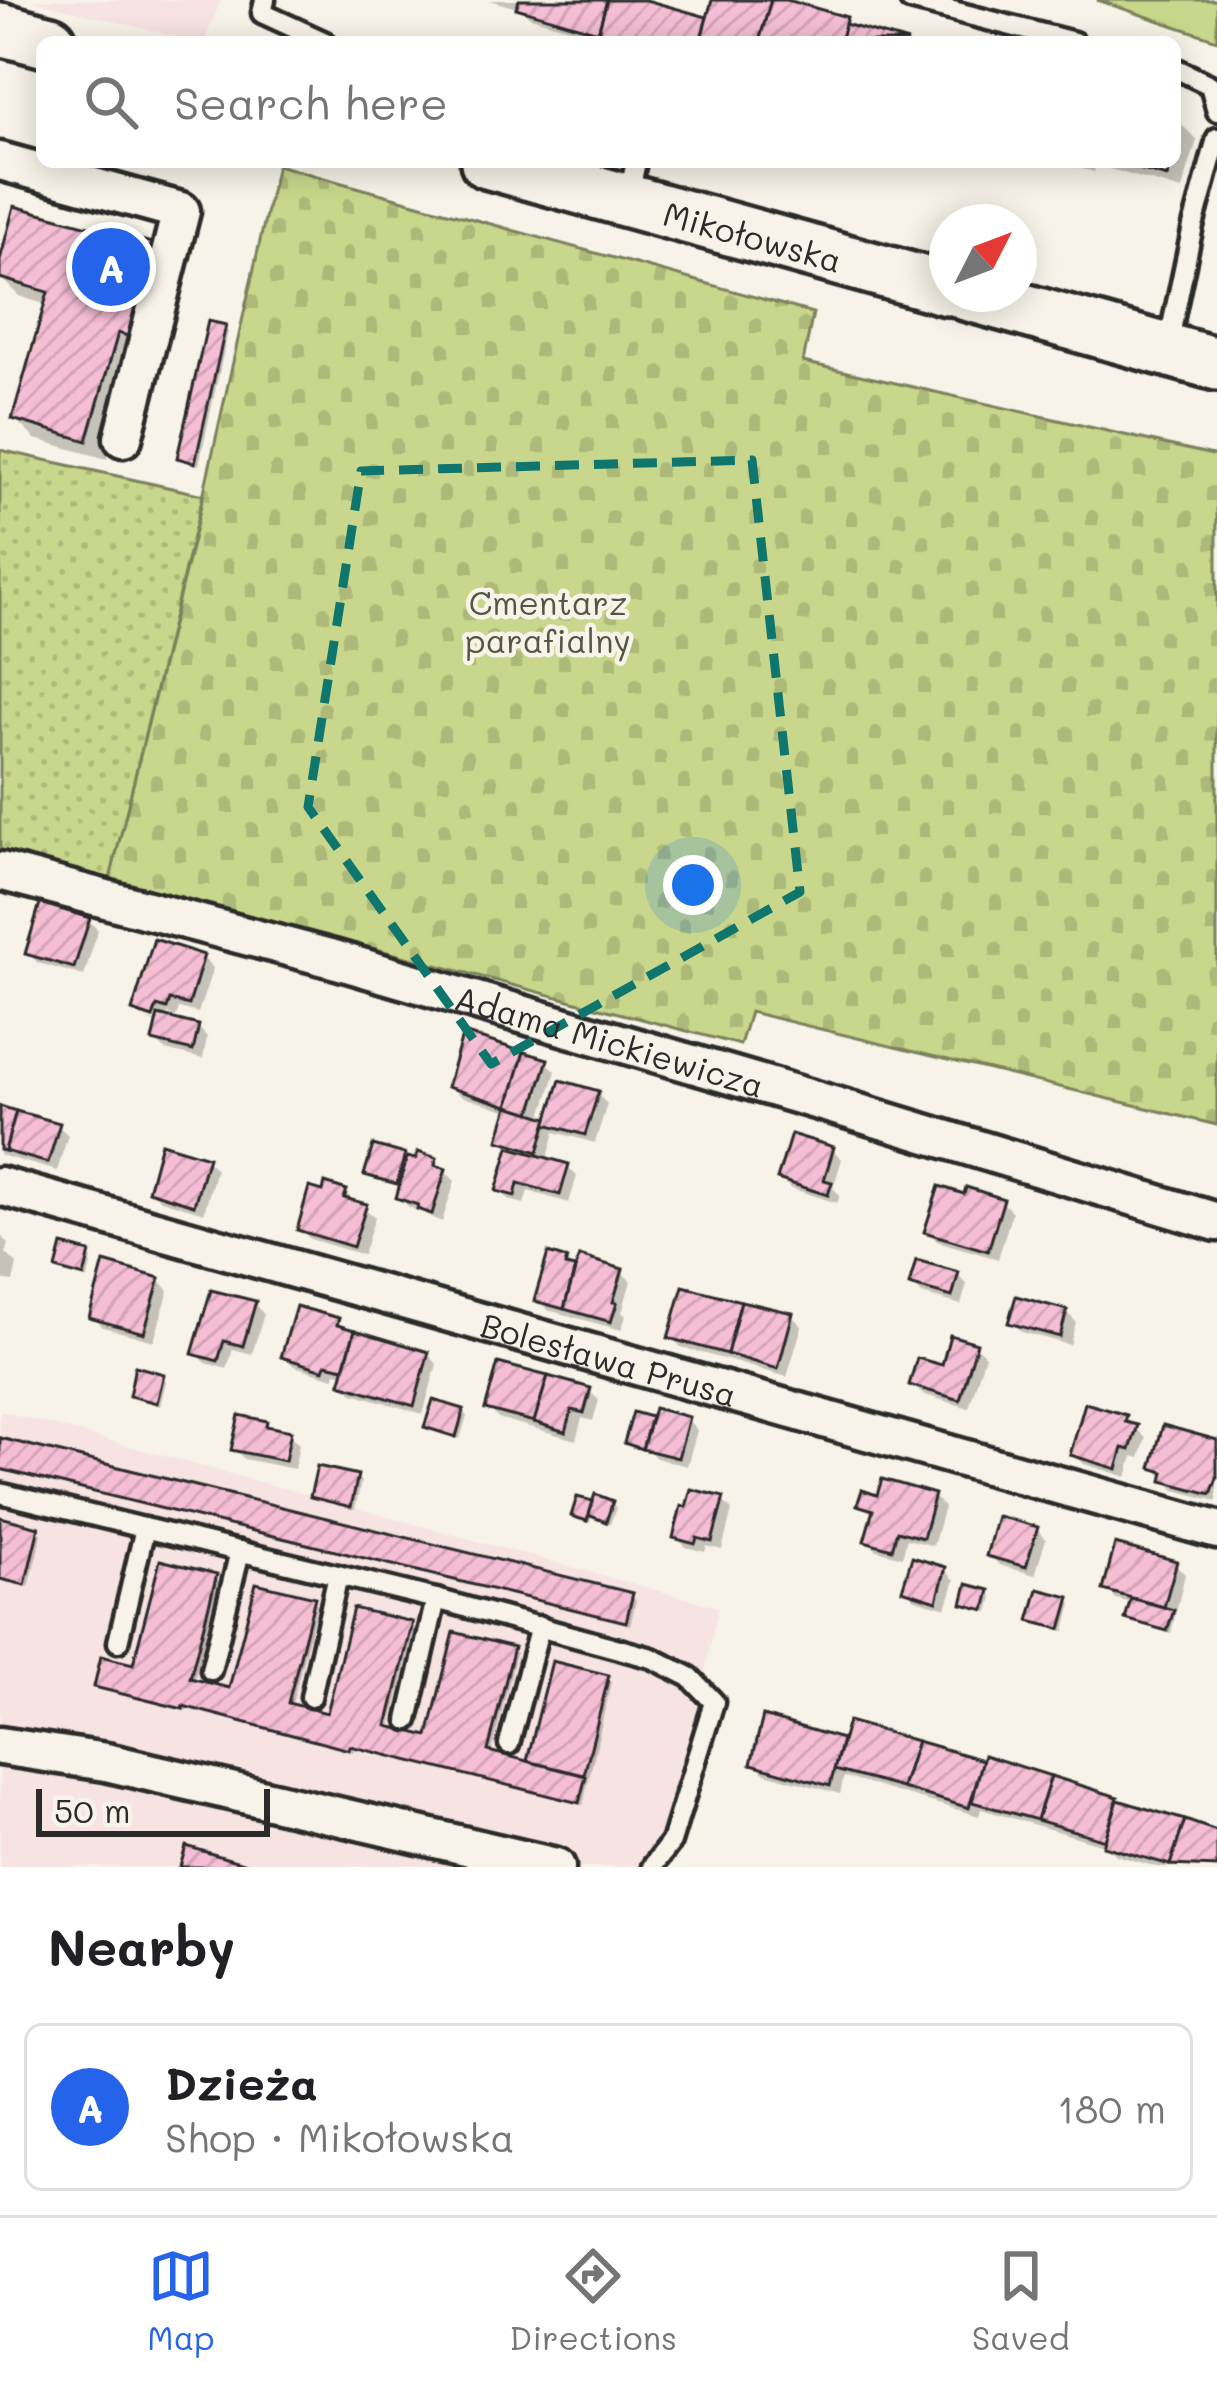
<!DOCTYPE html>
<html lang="en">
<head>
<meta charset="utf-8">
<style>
	:root { --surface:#fff; --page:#f2f2f2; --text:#202124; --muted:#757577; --line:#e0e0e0; --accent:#2563eb }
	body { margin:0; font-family:Mali,sans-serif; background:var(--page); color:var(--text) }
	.compass { position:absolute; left:929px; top:204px; width:108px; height:108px; border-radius:50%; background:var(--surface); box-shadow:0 6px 30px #0003; rotate:48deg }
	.scale { position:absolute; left:36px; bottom:30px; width:234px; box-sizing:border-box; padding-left:12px; border:6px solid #2b2b2b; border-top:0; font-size:33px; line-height:42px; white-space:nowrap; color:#2b2b2b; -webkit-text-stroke:9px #f7f3e8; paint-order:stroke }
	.you { position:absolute; left:693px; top:885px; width:42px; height:42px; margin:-30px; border:9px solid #fff; border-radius:50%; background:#1a73e8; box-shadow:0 0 0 18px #1a73e833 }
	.badge { display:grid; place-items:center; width:78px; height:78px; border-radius:50%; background:var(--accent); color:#fff; font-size:39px; font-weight:700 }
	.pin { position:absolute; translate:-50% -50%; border:6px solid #fff; box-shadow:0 3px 12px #0006 }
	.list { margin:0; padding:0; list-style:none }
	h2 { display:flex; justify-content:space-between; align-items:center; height:156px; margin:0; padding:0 48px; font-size:51px }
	h2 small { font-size:39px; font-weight:400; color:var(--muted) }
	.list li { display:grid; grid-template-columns:78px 1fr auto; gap:36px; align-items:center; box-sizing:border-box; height:168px; margin:0 24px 24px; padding:0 24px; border:3px solid var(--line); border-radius:18px }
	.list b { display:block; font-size:45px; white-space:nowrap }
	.list p { margin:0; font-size:39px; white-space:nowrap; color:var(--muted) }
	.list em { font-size:39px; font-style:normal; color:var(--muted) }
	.icon { flex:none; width:66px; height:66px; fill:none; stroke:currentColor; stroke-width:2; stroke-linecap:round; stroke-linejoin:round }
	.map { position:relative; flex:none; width:1217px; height:1867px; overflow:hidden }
	.search { position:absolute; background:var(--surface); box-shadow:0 6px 30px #0003; left:36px; right:36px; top:36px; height:132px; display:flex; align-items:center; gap:30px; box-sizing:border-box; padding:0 42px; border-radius:18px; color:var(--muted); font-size:45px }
	.sheet { height:348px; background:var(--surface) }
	nav { display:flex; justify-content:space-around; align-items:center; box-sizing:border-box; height:168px; border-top:3px solid var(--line); background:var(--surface); font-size:33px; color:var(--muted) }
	nav a { display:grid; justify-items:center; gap:6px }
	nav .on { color:var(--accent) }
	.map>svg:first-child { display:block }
	.built { fill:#f6e3e2 }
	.grass { fill:#c8d78b; stroke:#7a815b; stroke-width:3 }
	.cemetery { fill:url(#cemetery-stones); stroke:#7a815b; stroke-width:3 }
	.garden { fill:url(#garden-dots); stroke:#7a815b; stroke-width:3 }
	.shadow { fill:#0003 }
	.building { fill:url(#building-hatch); stroke:#2b2b2b; stroke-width:3 }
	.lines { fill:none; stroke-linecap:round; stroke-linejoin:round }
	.lane-casing { stroke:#2b2b2b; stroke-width:27 }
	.street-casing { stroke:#2b2b2b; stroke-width:45 }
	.secondary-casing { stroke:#2b2b2b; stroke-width:60 }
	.lane { stroke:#f7f3e8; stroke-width:18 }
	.street { stroke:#f7f3e8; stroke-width:36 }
	.secondary { stroke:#f7f3e8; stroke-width:51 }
	.marked { fill:none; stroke:#0f766e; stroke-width:9; stroke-dasharray:24 15; stroke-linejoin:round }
	.labels { text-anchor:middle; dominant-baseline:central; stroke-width:9; stroke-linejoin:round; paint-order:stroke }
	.street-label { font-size:33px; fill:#2b2b2b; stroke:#f7f3e8 }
	.park-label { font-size:33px; fill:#525643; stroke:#f7f3e8 }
</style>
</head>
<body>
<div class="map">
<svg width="1217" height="1867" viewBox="0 0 1217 1867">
	<defs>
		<pattern id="cemetery-stones" width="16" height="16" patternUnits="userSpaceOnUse" patternTransform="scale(3)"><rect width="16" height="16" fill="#c8d78b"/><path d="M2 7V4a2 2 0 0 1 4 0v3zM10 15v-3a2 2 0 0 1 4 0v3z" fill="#acb978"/></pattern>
		<pattern id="garden-dots" width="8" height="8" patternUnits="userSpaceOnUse" patternTransform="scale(3)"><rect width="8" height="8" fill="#c8d78b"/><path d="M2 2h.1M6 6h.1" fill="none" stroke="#acb978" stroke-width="1.8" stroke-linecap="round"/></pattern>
		<pattern id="building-hatch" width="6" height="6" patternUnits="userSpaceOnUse" patternTransform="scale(3)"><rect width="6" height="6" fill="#f5bed5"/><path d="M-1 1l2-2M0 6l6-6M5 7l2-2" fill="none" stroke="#d2a3b7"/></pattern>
	</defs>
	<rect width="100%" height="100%" fill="#f7f3e8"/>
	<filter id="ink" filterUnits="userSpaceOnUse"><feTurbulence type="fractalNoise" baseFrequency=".00833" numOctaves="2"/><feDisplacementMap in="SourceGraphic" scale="24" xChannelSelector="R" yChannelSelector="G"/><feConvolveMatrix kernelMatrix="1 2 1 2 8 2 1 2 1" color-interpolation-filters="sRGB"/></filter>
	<g filter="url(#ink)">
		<g class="built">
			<polygon points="32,0 221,0 204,42 196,42"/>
			<polygon points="0,1411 718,1607 667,1867 0,1867"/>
		</g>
		<polygon class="grass" points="1097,0 1217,0 1217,40"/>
		<polygon class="cemetery" points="277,165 813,313 803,362 1217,456 1217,1125 750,1012 740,1045 110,879 197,523"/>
		<polygon class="garden" points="0,450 203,495 110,879 0,850"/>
		<g class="shadow">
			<polygon points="489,0 635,0 709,23 715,0 796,0 795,5 845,20 855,30 898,42 602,42 600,37 530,17 521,9"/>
			<polygon points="1175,122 1181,124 1197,140 1182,190 1096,165 1094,172 1058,162 1175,162"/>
			<polygon points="151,246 171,266 138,351 107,459 35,439 15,419 47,305 19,296 0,277 0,272"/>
			<polygon points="224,328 228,332 199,465 184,461 180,457"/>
			<polygon points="88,920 98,930 84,976 38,963 28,953"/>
			<polygon points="203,958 213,968 198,1013 179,1008 176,1017 167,1014 165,1019 143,1012 143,1018 135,1011"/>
			<polygon points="143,1018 166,1026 198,1027 207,1037 203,1059 165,1050 155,1040 159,1025"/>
			<polygon points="546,1061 556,1071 541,1119 550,1121 597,1094 607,1104 595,1143 555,1132 547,1161 567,1166 577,1176 569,1203 528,1191 524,1204 509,1200 499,1190 511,1149 501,1139 509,1111 460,1096 450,1086"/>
			<polygon points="0,1109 58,1126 68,1135 57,1171 0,1155"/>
			<polygon points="832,1149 842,1159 833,1188 840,1195 837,1203 790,1188 780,1178"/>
			<polygon points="404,1157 418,1163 435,1161 455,1181 442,1222 409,1207 399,1197 402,1187 372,1179 368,1174"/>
			<polygon points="206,1160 216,1169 204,1213 161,1200 151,1191"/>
			<polygon points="345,1193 375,1217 363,1255 310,1239 300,1229"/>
			<polygon points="1002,1202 1012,1212 998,1259 937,1241 928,1231"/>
			<polygon points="0,1235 9,1244 6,1253 17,1264 13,1282 1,1280 0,1284"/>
			<polygon points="88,1255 92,1259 88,1279 63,1273 59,1269"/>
			<polygon points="566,1261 577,1273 621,1272 631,1281 622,1312 626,1316 621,1330 548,1310 538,1300"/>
			<polygon points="957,1274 967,1284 961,1305 922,1294 912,1284"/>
			<polygon points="159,1280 169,1290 154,1341 103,1327 93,1317"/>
			<polygon points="254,1304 264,1314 252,1354 233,1349 227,1369 206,1363 196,1353"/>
			<polygon points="1066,1312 1076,1322 1070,1345 1022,1332 1012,1322"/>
			<polygon points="792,1316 802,1326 787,1377 681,1347 671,1337"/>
			<polygon points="337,1321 348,1331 428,1354 437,1364 423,1414 353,1393 343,1384 346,1374 336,1372 334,1378 294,1366 284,1356"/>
			<polygon points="975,1346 985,1355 969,1408 922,1394 912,1385"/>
			<polygon points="162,1376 166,1381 160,1406 137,1399 133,1395"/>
			<polygon points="589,1391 599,1400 593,1421 582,1418 576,1440 498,1418 489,1408"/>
			<polygon points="463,1412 467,1416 460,1439 432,1430 428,1426"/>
			<polygon points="635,1415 654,1420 688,1420 697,1430 687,1466 656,1458 650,1452 631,1447 627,1442"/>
			<polygon points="1126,1418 1146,1438 1140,1458 1133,1456 1127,1477 1084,1464 1074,1454"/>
			<polygon points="265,1424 272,1430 289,1434 299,1444 294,1469 244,1459 235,1449"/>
			<polygon points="0,1441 631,1596 636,1600 630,1625 0,1470"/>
			<polygon points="1217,1443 1217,1501 1175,1490 1154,1467"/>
			<polygon points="357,1478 361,1482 355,1509 318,1500 313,1496"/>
			<polygon points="934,1497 944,1507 933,1546 907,1539 902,1557 877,1550 868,1540 875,1515 860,1504 879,1499"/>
			<polygon points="722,1500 732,1510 722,1550 707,1546 705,1552 686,1547 676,1537"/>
			<polygon points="612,1503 616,1508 610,1524 591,1517 590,1523 575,1515"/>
			<polygon points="0,1520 38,1530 42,1534 29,1587 0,1580"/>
			<polygon points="1036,1529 1046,1539 1035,1575 999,1565 990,1555"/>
			<polygon points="1175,1564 1185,1574 1171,1633 1132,1622 1128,1618 1132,1603 1116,1599 1106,1589"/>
			<polygon points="945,1570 955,1580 946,1608 915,1599 905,1589"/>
			<polygon points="215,1577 219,1581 194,1682 231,1692 313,1600 317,1604 291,1707 329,1717 411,1625 415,1629 390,1730 430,1740 512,1649 516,1653 491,1755 529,1764 607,1678 611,1682 583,1805 354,1748 353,1752 187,1708 186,1711 101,1690 97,1686 135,1668"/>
			<polygon points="989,1593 993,1597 989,1612 969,1607 965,1603"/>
			<polygon points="1068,1600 1072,1604 1065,1631 1036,1624 1032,1620"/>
			<polygon points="765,1720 844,1743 985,1764 987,1759 1217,1834 1217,1867 1157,1867 1116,1855 1107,1846 981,1809 979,1816 844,1777 840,1794 765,1773 755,1763"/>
		</g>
		<g class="building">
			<polygon points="519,0 607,0 598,32 516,8"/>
			<polygon points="607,0 646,0 707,17 700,42 596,40"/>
			<polygon points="712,0 771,0 759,42 700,42"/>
			<polygon points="771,0 787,0 847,17 840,42 759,42"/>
			<polygon points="845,24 908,42 840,42"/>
			<polygon points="1115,162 1171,162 1167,177"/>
			<polygon points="14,206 152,243 128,336 118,333 87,441 12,419 48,292 0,278 0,260"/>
			<polygon points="208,321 226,325 195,463 177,458"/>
			<polygon points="40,903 90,918 74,968 25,954"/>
			<polygon points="154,939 204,955 189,1005 170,1000 167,1009 157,1006 153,1018 132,1011"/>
			<polygon points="158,1015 199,1025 193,1051 152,1041"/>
			<polygon points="463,1033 524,1052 508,1106 447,1087"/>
			<polygon points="524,1052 548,1059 531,1113 508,1106"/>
			<polygon points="560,1080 599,1091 585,1135 546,1124"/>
			<polygon points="0,1106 16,1111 5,1151 0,1150"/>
			<polygon points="508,1106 548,1118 538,1152 498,1140"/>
			<polygon points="16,1111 60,1123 48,1163 5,1151"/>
			<polygon points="791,1134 834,1147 824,1180 832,1182 828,1195 777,1179"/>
			<polygon points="161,1143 208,1157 194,1205 148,1191"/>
			<polygon points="373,1145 405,1154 397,1184 364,1175"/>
			<polygon points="509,1147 569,1164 560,1195 518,1183 515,1196 496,1191"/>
			<polygon points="418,1152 437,1158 435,1165 446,1169 432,1214 417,1209 418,1205 396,1198 407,1157 416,1159"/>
			<polygon points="325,1183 347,1190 344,1198 367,1204 353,1247 297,1230 309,1187 323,1191"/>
			<polygon points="939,1186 964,1194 966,1187 1004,1199 988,1251 924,1232"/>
			<polygon points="62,1245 90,1252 84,1277 56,1269"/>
			<polygon points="548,1253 567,1259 565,1266 575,1268 564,1309 534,1301"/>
			<polygon points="579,1256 623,1269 613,1302 617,1303 611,1322 564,1309"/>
			<polygon points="916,1260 959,1272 952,1297 909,1285"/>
			<polygon points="104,1262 160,1278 144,1333 89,1318"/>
			<polygon points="683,1286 741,1301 727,1354 668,1338"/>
			<polygon points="211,1290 256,1301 243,1346 224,1341 218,1361 192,1354"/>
			<polygon points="1016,1296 1067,1310 1060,1337 1008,1323"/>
			<polygon points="741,1301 793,1313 778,1369 727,1354"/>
			<polygon points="296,1306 339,1318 337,1325 355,1330 344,1368 326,1364 324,1370 281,1357"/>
			<polygon points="355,1330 429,1352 414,1406 340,1384"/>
			<polygon points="950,1335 977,1343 960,1400 909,1385 917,1358 942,1365"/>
			<polygon points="498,1363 548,1376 534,1422 485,1409"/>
			<polygon points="135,1366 164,1374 157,1403 129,1396"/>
			<polygon points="548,1376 591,1388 584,1413 572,1410 566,1432 534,1422"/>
			<polygon points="433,1400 464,1409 456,1437 424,1427"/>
			<polygon points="1085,1403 1127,1415 1125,1422 1138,1425 1130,1450 1123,1448 1117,1469 1070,1455"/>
			<polygon points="654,1408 689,1417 678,1458 642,1449"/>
			<polygon points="633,1412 651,1417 642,1449 624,1443"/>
			<polygon points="239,1415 267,1421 266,1426 291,1431 285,1461 231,1450"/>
			<polygon points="1163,1425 1217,1440 1217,1478 1211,1494 1162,1481 1164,1472 1151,1468"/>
			<polygon points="0,1438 633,1593 626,1622 0,1469"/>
			<polygon points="317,1466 358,1475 351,1507 310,1497"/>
			<polygon points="882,1479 935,1494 923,1538 897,1531 892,1549 864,1541 873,1510 857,1505 862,1490 877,1495"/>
			<polygon points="691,1489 724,1497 712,1542 697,1538 695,1544 673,1538 681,1506 686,1507"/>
			<polygon points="595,1494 613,1501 606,1522 588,1515"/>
			<polygon points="577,1497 593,1501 587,1521 571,1516"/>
			<polygon points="997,1516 1038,1527 1026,1567 986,1556"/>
			<polygon points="0,1517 39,1527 25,1585 0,1579"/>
			<polygon points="1115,1544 1177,1561 1164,1607 1103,1590"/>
			<polygon points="912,1557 946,1567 937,1601 902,1590"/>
			<polygon points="160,1560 217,1574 190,1678 229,1688 256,1583 315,1597 288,1703 327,1713 353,1608 413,1622 387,1726 428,1736 454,1632 514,1647 488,1751 586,1776 579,1803 350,1746 349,1750 183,1706 183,1709 94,1687 101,1656 133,1664"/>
			<polygon points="967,1584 990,1590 985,1610 962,1604"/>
			<polygon points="1038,1589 1070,1597 1061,1629 1029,1621"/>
			<polygon points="1131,1598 1174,1610 1167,1631 1125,1619"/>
			<polygon points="552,1661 609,1675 584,1775 527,1761"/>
			<polygon points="763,1716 842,1739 830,1786 751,1764"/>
			<polygon points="848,1721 917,1741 902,1788 834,1770"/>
			<polygon points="917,1741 983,1760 969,1808 902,1788"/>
			<polygon points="984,1755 1051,1776 1037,1820 972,1802"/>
			<polygon points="1051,1776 1118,1797 1105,1840 1037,1820"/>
			<polygon points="1118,1800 1185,1820 1170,1865 1103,1846"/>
			<polygon points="1185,1820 1217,1831 1217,1867 1170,1865"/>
			<polygon points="186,1846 256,1867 180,1867"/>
		</g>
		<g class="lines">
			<defs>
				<g id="lane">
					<polyline points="265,0 262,13 325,42"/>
					<polyline points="910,0 1074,42"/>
					<polyline points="1175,68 1210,85 1217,111"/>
					<polyline points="628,198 636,162"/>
					<polyline points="1168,345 1193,226 1217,138"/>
					<polyline points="0,1493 436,1599 652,1658 690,1677 714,1702 671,1842 652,1867"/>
					<polyline points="118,1642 145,1528"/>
					<polyline points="211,1670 240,1551"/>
					<polyline points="311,1697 338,1575"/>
					<polyline points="408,1720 436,1599"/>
					<polyline points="509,1744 540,1626"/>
				</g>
				<g id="street">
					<polyline points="0,161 181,211 123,438"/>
					<path id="s1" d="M0 871 337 960 846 1109 1217 1222"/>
					<path id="s2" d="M0 1186 1217 1530"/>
					<polyline points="0,1746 106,1762 556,1867"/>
				</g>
				<g id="secondary">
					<polyline points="0,29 50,42"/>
					<path id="s3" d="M487 162 947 289"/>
					<polyline points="966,294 1217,364"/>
				</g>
			</defs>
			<use href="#lane" class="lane-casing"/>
			<use href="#street" class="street-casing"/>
			<use href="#secondary" class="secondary-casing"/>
			<use href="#lane" class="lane"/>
			<use href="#street" class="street"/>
			<use href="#secondary" class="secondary"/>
		</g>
	</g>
	<path class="marked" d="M752 460 800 892 491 1064 308 807 361 471Z"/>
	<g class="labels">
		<g class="street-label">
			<text stroke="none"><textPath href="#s3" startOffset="276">Mikołowska</textPath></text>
			<text stroke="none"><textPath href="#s1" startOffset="633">Adama Mickiewicza</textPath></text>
			<text stroke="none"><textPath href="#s2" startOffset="633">Bolesława Prusa</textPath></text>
		</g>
		<g class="park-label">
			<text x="548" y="601">Cmentarz<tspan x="548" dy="38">parafialny</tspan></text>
		</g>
	</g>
</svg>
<svg class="compass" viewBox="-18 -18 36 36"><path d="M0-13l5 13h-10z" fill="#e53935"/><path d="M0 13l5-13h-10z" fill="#757577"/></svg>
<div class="scale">50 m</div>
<div class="you"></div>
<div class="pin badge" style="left:111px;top:267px">A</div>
<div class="search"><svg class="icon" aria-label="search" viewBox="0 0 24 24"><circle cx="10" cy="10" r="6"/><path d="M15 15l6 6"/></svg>Search here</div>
</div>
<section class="sheet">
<h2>Nearby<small></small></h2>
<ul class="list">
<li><span class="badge">A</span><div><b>Dzieża</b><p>Shop · Mikołowska</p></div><em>180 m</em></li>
</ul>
</section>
<nav>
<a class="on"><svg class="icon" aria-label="map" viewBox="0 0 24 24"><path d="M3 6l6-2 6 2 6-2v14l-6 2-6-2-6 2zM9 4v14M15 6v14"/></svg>Map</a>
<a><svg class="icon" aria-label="directions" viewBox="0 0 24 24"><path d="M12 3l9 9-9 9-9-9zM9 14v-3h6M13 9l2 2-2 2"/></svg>Directions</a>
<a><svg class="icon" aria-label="saved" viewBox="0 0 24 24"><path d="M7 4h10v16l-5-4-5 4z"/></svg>Saved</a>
</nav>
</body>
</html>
